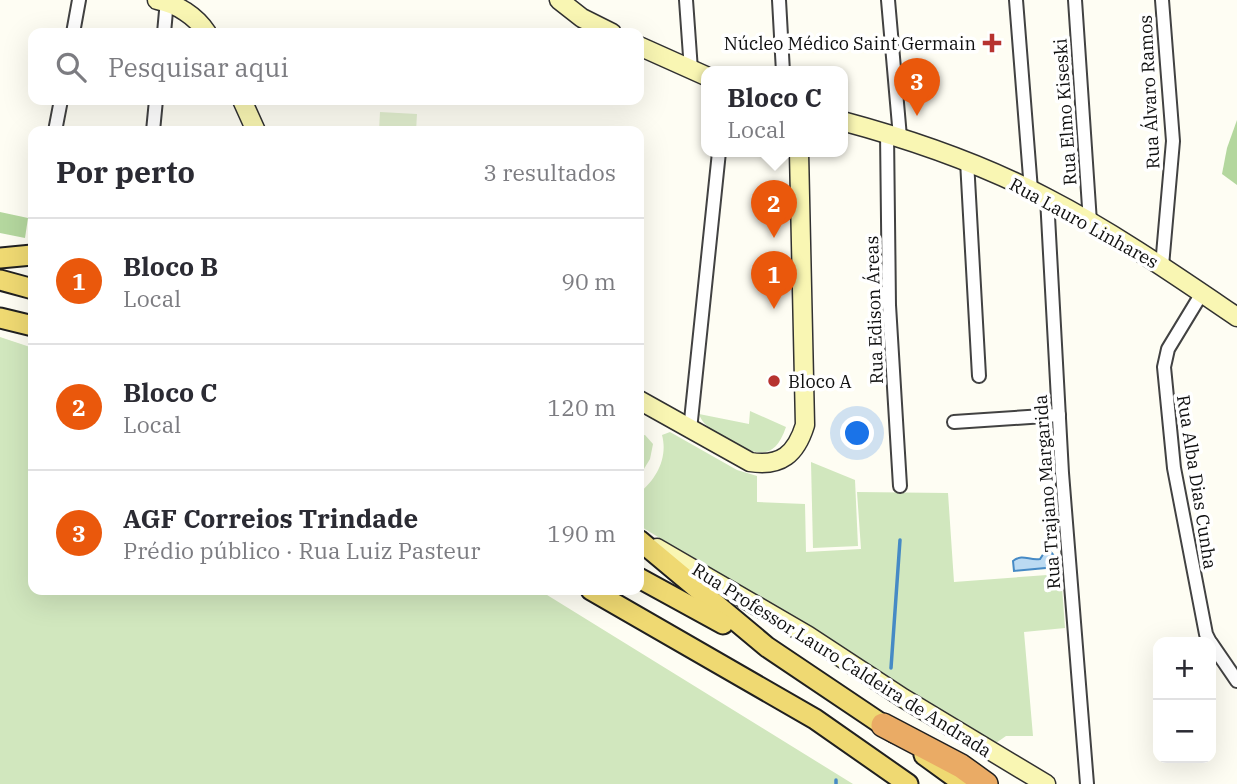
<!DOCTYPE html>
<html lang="pt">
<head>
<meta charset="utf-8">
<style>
	:root { --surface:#fff; --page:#f7f7f7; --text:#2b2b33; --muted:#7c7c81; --line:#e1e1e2; --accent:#ea580c }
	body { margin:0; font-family:"IBM Plex Serif",serif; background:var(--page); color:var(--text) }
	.controls { position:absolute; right:21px; bottom:21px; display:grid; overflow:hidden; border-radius:14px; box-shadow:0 7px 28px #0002 }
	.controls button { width:63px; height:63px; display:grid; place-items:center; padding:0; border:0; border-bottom:2px solid var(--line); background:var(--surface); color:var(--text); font:35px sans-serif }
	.you { position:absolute; left:858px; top:434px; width:24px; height:24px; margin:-18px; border:5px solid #fff; border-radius:50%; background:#1a73e8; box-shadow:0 0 0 10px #1a73e833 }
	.badge { display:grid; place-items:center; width:46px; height:46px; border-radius:50%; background:var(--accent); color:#fff; font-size:23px; font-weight:700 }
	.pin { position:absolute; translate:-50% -58px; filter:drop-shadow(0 2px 4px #0008) }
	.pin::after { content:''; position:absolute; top:37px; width:24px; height:21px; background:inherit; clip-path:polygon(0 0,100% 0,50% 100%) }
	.popup { position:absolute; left:701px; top:66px; width:147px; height:91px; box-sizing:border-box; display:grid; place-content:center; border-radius:14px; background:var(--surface); filter:drop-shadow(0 2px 5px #0005); font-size:23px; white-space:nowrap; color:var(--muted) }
	.popup b { font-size:26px; color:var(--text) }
	.popup::after { content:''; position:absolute; left:50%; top:100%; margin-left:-14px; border:14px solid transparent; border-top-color:var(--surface) }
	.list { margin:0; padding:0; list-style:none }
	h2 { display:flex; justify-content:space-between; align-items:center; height:91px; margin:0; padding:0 28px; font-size:30px }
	h2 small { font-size:23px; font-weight:400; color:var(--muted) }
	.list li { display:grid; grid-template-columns:46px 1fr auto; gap:21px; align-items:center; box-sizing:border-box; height:126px; padding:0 28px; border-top:2px solid var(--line) }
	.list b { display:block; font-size:26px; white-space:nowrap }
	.list p { margin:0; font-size:23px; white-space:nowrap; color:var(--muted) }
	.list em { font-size:23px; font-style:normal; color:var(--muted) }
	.icon { flex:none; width:38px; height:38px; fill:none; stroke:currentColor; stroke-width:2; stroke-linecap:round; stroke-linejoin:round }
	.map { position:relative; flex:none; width:1237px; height:784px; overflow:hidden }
	.search { position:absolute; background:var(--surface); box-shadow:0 7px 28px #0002; left:28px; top:28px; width:616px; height:77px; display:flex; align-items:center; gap:18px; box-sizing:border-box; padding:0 24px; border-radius:14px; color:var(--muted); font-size:26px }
	.panel { position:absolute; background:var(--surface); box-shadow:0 7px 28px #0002; left:28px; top:126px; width:616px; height:469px; border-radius:14px }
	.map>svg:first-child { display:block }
	.green { fill:#d1e7be }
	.forest { fill:#b4d79e }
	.pitch { fill:#e2efcf }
	.water { fill:#bbdaf2; stroke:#468ac5; stroke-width:2 }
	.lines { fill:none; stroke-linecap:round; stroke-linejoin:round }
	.stream { stroke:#468ac5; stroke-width:3.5 }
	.street-casing { stroke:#424242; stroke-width:16 }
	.secondary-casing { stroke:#313131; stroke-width:21 }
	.primary-casing { stroke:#202020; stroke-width:23 }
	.highway-casing { stroke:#202020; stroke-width:26 }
	.street { stroke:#fff; stroke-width:12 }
	.secondary { stroke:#f9f6b3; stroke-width:18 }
	.primary { stroke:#efd972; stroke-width:19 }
	.highway { stroke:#eaab65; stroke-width:23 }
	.poi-dot { fill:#b73330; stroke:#fff; stroke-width:2.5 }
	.labels { text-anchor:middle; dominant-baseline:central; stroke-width:7; stroke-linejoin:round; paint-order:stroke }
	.poi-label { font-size:18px; fill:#0f0f0f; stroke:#fff; text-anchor:end }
	.street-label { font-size:18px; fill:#0f0f0f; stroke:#fff }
</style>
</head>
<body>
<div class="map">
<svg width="1237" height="784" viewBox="0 0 1237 784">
	<rect width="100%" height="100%" fill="#fefdf3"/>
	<g class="green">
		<polygon points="0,337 33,348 33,590 539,590 853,784 0,784"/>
		<path d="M750 411 786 427C774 463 754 455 728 439 717 432 703 427 699 414L749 424Z"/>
		<path d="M670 432 737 470 757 476V502L805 504 806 552 861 549 857 492 948 493 954 582 1061 574 1065 628 1024 632 1033 736H1006L996 743 640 526 639 493C657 479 668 457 662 435Z"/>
		<polygon points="645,435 653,444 650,459 639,477 639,436"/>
		<polygon points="811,462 855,480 858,546 813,548"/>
	</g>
	<g class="forest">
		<polygon points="1237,120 1237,185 1222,174 1227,148"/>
		<polygon points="0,212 28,218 25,238 0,233"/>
	</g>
	<polygon class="pitch" points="380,112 417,114 416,131 379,131"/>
	<path class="water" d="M1050 551 1055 557 1056 567 1014 571 1013 561C1023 553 1029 561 1040 559L1044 553Z"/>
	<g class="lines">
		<g class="stream">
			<polyline points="891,668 900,540"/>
			<polyline points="836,780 836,784"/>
		</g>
		<defs>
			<g id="street">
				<polyline points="686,0 691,70"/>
				<polyline points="779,0 783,72"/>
				<polyline points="888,0 900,137"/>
				<polyline points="1016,0 1031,190"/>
				<polyline points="1075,0 1090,222"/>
				<polyline points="1162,0 1173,141 1162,266"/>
				<polyline points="73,33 79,0"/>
				<polyline points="164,33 167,0"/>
				<polyline points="55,131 61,100"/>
				<polyline points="153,131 156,100"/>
				<polyline points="887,133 889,305 900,486"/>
				<polyline points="967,161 979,376"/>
				<polyline points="1047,198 1062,473 1087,784"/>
				<polyline points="1202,293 1168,349 1164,367 1174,468 1206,634 1210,642"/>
				<polyline points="954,422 1059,415"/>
				<polyline points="690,430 719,152"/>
				<polyline points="1211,643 1237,681"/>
			</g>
			<g id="secondary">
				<path d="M157 0C177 4 196 16 207 33"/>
				<polyline points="559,0 582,18 612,33"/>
				<polyline points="639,46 706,76"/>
				<polyline points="242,100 256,131"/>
				<path d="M842 121C913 140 982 164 1047 198 1113 232 1175 275 1237 317"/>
				<path d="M639 400 750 462C781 467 796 454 805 425L799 152"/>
				<polyline points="657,548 807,635 903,698 1046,784"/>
			</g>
			<g id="primary">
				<polyline points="0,258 32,255"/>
				<polyline points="0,280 33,289"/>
				<polyline points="0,318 33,326"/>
				<polyline points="639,540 767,647 895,733"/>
				<polyline points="639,578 723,624"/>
				<polyline points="591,590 815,719 908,784"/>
				<polyline points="924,755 964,784"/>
			</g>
			<polyline id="highway" points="883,725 961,766 986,784"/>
		</defs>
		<use href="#street" class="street-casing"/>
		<use href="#secondary" class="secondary-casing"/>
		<use href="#primary" class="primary-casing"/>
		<use href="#highway" class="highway-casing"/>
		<use href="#street" class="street"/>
		<use href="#secondary" class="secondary"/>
		<use href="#primary" class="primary"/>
		<use href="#highway" class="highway"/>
	</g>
	<g class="poi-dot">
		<path d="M988.5 32.5h7v7h7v7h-7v7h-7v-7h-7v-7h7z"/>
		<circle cx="774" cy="381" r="7"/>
	</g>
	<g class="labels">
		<g class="poi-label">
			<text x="976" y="43">Núcleo Médico Saint Germain</text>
			<text x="788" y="381" text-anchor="start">Bloco A</text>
		</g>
		<g class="street-label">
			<text transform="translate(1149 92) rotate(-93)">Rua Álvaro Ramos</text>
			<text transform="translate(1065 112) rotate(-94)">Rua Elmo Kiseski</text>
			<text transform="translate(1084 223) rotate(29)">Rua Lauro Linhares</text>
			<text transform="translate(874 310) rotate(-92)">Rua Edison Áreas</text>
			<text transform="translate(1197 482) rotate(81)">Rua Alba Dias Cunha</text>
			<text transform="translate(1047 492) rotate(-94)">Rua Trajano Margarida</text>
			<text transform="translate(842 660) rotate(32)">Rua Professor Lauro Caldeira de Andrada</text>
		</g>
	</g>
</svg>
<div class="controls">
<button>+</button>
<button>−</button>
</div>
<div class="you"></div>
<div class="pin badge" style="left:774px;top:309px">1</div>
<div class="pin badge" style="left:774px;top:238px">2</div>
<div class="popup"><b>Bloco C</b>Local</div>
<div class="pin badge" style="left:917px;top:116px">3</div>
<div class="search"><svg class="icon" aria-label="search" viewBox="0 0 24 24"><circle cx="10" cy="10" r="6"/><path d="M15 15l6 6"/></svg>Pesquisar aqui</div>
<section class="panel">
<h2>Por perto<small>3 resultados</small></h2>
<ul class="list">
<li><span class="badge">1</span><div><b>Bloco B</b><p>Local</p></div><em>90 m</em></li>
<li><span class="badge">2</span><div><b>Bloco C</b><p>Local</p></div><em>120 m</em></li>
<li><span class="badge">3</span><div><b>AGF Correios Trindade</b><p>Prédio público · Rua Luiz Pasteur</p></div><em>190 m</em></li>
</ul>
</section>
</div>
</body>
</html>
